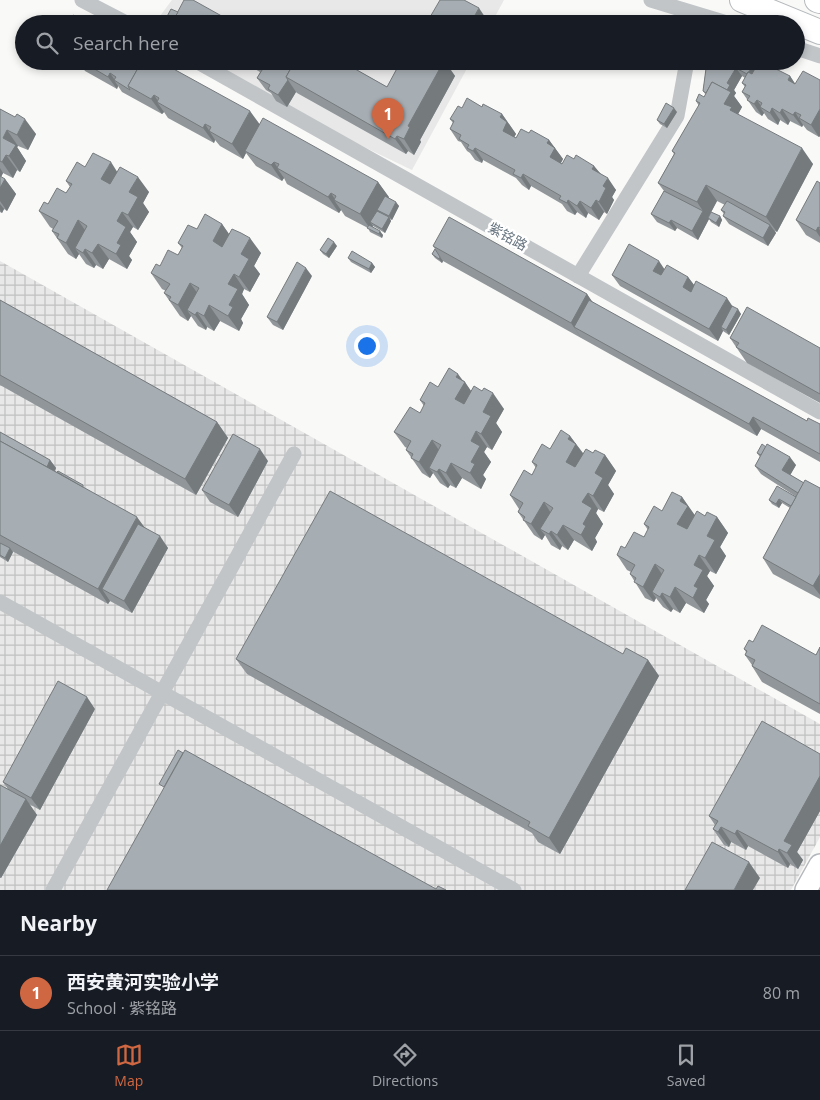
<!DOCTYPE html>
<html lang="en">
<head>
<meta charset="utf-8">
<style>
	:root { --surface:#171b24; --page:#20242c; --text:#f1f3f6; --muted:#9ea1a6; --line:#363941; --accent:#cf6842 }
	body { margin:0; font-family:"Open Sans","Noto Sans SC",sans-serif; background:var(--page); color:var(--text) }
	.you { position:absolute; left:366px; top:345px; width:18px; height:18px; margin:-12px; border:4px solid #fff; border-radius:50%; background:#1a73e8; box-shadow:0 0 0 8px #1a73e833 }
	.badge { display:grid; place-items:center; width:32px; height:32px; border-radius:50%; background:var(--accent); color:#fff; font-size:16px; font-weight:700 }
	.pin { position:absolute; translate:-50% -41px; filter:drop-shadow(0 1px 2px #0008) }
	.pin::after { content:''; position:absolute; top:26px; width:18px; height:15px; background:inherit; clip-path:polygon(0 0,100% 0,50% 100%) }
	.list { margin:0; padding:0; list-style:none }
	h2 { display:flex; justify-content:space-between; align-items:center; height:65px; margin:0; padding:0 20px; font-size:21px }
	h2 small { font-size:16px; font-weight:400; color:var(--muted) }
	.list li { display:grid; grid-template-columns:32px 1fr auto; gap:15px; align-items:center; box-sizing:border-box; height:75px; padding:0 20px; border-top:1px solid var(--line) }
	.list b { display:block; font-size:19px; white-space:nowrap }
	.list p { margin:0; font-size:16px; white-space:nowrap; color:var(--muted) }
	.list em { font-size:16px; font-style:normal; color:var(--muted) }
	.icon { flex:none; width:28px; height:28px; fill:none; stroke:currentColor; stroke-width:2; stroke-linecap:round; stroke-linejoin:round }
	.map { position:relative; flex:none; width:820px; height:890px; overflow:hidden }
	.search { position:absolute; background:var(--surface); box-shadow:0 2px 8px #0003; left:15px; right:15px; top:15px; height:55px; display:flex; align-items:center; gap:12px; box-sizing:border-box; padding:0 18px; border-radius:28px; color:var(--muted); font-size:19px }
	.sheet { height:140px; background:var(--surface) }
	nav { display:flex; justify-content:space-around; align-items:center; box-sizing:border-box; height:70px; border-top:1px solid var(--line); background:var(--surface); font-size:14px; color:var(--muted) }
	nav a { display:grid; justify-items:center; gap:2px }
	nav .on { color:var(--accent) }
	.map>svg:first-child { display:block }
	.built { fill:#e7e8e7 }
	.industrial { fill:url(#industrial-grid) }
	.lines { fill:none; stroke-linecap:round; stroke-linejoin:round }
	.secondary-casing { stroke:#b4b8bd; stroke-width:24 }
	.primary-casing { stroke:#b5b9bc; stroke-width:26 }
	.minor { stroke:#c1c5c8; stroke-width:15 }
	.secondary { stroke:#fff; stroke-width:21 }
	.primary { stroke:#fff; stroke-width:24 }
	.wall { fill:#90969a }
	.shaded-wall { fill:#757a7d }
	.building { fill:#a7aeb3; stroke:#757a7d }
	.labels { text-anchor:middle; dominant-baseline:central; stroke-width:5; stroke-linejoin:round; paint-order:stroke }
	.street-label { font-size:14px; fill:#67747f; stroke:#fff }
</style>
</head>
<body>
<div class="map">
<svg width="820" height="890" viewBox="0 0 820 890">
	<defs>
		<pattern id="industrial-grid" width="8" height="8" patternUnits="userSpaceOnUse" patternTransform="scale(1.25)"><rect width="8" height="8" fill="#e7e8e7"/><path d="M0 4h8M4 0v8" fill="none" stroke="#bfc1c0"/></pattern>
	</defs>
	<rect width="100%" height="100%" fill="#f9f9f7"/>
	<g class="built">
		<polygon points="172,0 504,0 491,24 154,24"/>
		<polygon points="202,61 471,61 412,170 283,108"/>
	</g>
	<polygon class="industrial" points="0,261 820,724 820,837 791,890 0,890"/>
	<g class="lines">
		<defs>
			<polyline id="secondary" points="806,890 820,865"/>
			<g id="primary">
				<polyline points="742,0 820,32"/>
				<polyline points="817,0 820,1"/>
			</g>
		</defs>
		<use href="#secondary" class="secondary-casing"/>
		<use href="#primary" class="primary-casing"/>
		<g class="minor">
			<polyline points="82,0 128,24"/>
			<polyline points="651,0 730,24"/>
			<polyline points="796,48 820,56"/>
			<polyline points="196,61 820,412"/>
			<polyline points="578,276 677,116 687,61"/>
			<polyline points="0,602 514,890"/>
			<polyline points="53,890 294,454"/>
		</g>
		<use href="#secondary" class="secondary"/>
		<use href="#primary" class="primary"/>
	</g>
	<g class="wall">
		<polygon points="178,12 236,24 163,24"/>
		<polygon points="66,61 159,61 260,125 378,182 389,198 399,206 392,220 390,219 391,221 385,233 373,226 372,227 383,235 382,238 370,232 368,228 345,216 341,210 339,213 287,184 284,178 282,181 256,166 246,153 243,159 220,146 215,140 214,143 168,118 164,112 162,114 122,92 118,86 117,89 85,71 81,65 79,68"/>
		<polygon points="241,61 341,61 387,87 401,61 445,61 455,76 420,140 421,142 414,155 408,151 406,154 297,93 296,92 287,107 276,101 271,93 266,90 257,78 260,72"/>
		<polygon points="707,61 756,66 769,69 790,76 795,84 820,80 820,136 819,137 807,130 803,125 802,127 790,121 788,125 780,120 778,125 768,119 764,113 762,116 756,112 742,92 745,87 742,83 745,78 742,76 734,90 736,93 734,96 742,107 738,114 813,164 777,232 775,231 776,233 768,246 729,224 723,216 724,214 721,210 725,205 717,201 708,218 720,216 722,220 719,227 711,222 709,219 698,240 677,228 675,231 657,222 651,214 664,191 658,183 674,154 672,151 699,106 696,101 704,97 706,95 703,91"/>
		<polygon points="482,107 502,114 516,134 514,137 516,138 529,133 549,140 563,159 561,163 562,164 574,159 594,166 600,173 616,190 612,197 614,200 607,214 604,212 599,220 588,213 586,218 577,212 575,215 567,211 562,204 531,186 529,190 522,185 516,178 503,171 483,160 482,163 475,160 470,153 467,151 461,142 458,141 450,129 453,123 450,119 462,108"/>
		<polygon points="0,109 36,134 28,150 18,146 17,147 26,161 20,172 17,170 13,178 3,173 1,177 5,179 16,194 7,211 4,209 2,213 0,212"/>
		<polygon points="677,112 667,128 660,124 657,120"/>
		<polygon points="85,167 117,172 149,192 143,203 149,212 138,230 133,227 130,232 137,242 129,256 132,260 127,269 109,259 103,269 96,265 94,268 86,264 79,254 76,259 68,254 52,231 53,229 50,227 39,211 48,204 66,193 70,187 66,181"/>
		<polygon points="820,183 820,243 806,235 796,220"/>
		<polygon points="222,224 229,234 261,253 254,266 260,274 250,292 244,289 242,294 249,305 241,319 243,323 239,331 220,321 214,331 207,327 206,330 198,326 191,316 188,321 180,316 164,293 166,291 162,289 151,273 160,266 178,255 182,248 178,243 197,229"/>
		<polygon points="337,246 329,258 323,254 320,250"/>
		<polygon points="433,246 587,294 592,302 807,421 820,424 820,462 761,429 757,436 443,261 442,263 435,258 432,254 435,249"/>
		<polygon points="348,258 372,263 375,267 371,273 351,262"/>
		<polygon points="665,269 688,277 694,285 732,306 741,314 729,335 723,331 718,341 620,286 612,275"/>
		<polygon points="312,276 283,330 273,325 267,317"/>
		<polygon points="0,300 217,422 228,438 196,495 0,385"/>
		<polygon points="730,338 820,348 820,403 747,363"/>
		<polygon points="463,380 471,391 504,409 496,423 502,432 492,450 487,447 484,452 491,462 483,475 486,479 481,489 462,478 456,488 450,485 448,488 440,483 433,473 430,478 422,473 406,450 407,448 405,447 394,432 420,413 424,406 420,400 438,387"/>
		<polygon points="0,432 50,460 56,468 55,471 85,488 145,528 168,548 132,613 110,601 108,604 12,551 13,552 8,562 0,557"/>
		<polygon points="570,436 583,453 593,453 605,455 616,471 608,485 614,494 604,512 598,509 596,513 603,524 595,538 597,542 592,551 574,540 568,550 562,546 560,550 551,545 545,535 542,540 534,535 518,512 519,509 510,495 532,475 536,468 532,462 550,449"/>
		<polygon points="757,453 796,465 790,475 804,483 820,488 820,599 773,574 763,558 790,508 782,503 779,508 772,504 769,500 795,496 761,474 755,466 760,457"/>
		<polygon points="268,461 238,517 210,502 202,490"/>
		<polygon points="682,497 694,515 717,517 728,533 720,547 726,556 716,574 710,571 707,576 714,586 706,600 709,604 704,613 686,603 680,613 673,609 671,612 663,607 656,598 654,602 645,598 630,574 631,572 627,570 617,555 625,548 644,537 648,530 644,524"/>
		<polygon points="753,642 816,655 820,647 820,714 762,682 752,666 752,665 745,655 746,652 744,649"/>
		<polygon points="236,659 648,660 659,676 560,854 538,842 532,833 247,674"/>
		<polygon points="95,709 40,810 29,804 37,815 1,878 0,878 0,785 8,789 3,782"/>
		<polygon points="820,754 820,811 797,852 803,860 798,869 790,864 788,868 748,846 746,850 731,842 729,847 724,845 713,829 715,825 709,816"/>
	</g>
	<g class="shaded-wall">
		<polygon points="479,8 487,20 485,24 470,24"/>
		<polygon points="74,61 78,61 81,65 79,68"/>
		<polygon points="444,61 455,76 420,140 421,142 414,155 404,139 408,126"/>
		<polygon points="754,63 760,71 754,82 748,74"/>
		<polygon points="736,68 742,76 734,90 736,93 734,96 742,107 736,118 724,104 727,83"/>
		<polygon points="110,73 116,82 114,80 118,86 117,89 108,77"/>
		<polygon points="790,76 798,88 788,80"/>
		<polygon points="288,80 296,92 287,107 278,95"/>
		<polygon points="154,95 160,104 157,102 164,112 162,114 151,99"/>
		<polygon points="757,100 763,109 760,107 764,113 762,116 754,104"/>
		<polygon points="674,108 677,112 667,128 664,124"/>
		<polygon points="772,108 780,120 778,125 770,113"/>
		<polygon points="782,109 790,121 788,125 780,113"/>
		<polygon points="820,109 820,136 819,137 811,125"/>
		<polygon points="250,111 261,126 245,151 246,153 243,159 232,144"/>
		<polygon points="795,112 803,125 802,127 793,115"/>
		<polygon points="502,114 516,134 511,143 503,131 500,117"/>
		<polygon points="25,119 36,134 28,150 17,135"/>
		<polygon points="205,124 215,140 214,143 203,128"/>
		<polygon points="7,130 18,146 17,147 26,161 20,172 9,156 3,138"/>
		<polygon points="397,136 408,151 406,154 395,139"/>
		<polygon points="549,140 563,159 558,168 550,157 547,143"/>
		<polygon points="475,148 483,160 482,163 473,151"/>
		<polygon points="802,148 813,164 777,232 766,217"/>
		<polygon points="6,155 17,170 13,178 2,162"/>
		<polygon points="111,162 121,178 112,194 101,179"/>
		<polygon points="274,162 279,170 277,168 284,178 282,181 271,165"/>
		<polygon points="594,166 603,177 592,169"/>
		<polygon points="0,168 3,173 0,179"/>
		<polygon points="523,174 531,186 529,190 521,178"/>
		<polygon points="138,177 149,192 143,203 149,212 138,230 128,215 129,192"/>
		<polygon points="608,178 616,190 612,197 614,200 607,214 599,202 603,186"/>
		<polygon points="5,179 16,194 7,211 0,201 0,188"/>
		<polygon points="378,182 389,197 381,212 377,210 380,213 370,222 373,226 371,230 360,214"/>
		<polygon points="706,185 717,201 708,218 709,219 698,240 692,231 703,211 697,202"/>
		<polygon points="331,193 336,201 334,200 341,210 339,213 328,197"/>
		<polygon points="568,200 577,212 575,215 567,203"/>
		<polygon points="596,200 604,212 599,220 591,208"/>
		<polygon points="580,201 588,213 586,218 577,206"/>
		<polygon points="396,202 399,206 392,220 389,216"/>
		<polygon points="0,204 4,209 2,213 0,210"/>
		<polygon points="122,212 133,227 130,232 137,242 129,256 132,260 127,269 116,254 117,243 117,221"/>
		<polygon points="720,216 722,220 719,227 716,223"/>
		<polygon points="389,217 391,221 385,233 382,229"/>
		<polygon points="78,220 89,236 75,248 79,254 76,259 66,243"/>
		<polygon points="671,220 677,228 675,231 669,223"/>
		<polygon points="222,224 233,240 224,257 213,241"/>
		<polygon points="770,225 776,233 768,246 763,238"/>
		<polygon points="818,227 820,230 820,237 816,231"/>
		<polygon points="380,231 383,235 382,238 379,234"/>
		<polygon points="250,238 261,253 254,266 260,274 250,292 239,277 241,254"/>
		<polygon points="334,242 337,246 329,258 326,254"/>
		<polygon points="98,244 109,259 103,269 92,253"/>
		<polygon points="85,249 96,265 94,268 83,253"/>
		<polygon points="440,257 443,261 442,263 439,259"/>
		<polygon points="659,261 667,273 661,283 653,271"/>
		<polygon points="372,263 375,267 371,273 369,269"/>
		<polygon points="306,268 312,276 283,330 277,322"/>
		<polygon points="234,274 244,289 242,294 249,305 241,319 243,323 239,331 228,316 229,305 228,284"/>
		<polygon points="688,277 697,289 691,299 683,287"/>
		<polygon points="190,283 201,298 187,310 191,316 188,321 178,305"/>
		<polygon points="587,294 598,310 574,327 582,339 571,323"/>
		<polygon points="727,298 735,310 721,327 723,331 718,341 709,329"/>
		<polygon points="209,305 220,321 214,331 204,316"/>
		<polygon points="738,309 741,314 729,335 726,330"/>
		<polygon points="197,312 207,327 206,330 195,315"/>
		<polygon points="458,374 464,382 465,382 475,397 466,415 455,399 456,377"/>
		<polygon points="493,393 504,409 496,423 502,432 492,450 481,434 483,412"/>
		<polygon points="753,417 761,429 757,436 749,424"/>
		<polygon points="217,422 228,438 196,495 185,479"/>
		<polygon points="476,431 487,447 484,452 491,462 483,475 486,479 481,489 470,473 471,462 471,441"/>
		<polygon points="570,436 587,459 577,477 566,462 568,439"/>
		<polygon points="432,440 443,456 429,468 433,473 430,478 419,462"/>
		<polygon points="260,449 268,461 238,517 229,505"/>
		<polygon points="605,455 616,471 608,485 614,494 604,512 593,496 595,473"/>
		<polygon points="790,457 796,465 788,479 782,470"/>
		<polygon points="50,460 56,468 51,478 45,470"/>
		<polygon points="451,463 462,478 456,488 446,473"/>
		<polygon points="439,469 450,485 448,488 437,472"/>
		<polygon points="588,493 598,509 596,513 603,524 595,538 597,542 592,551 581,535 583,524 582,502"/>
		<polygon points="682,497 699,521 688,539 677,524 680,501"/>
		<polygon points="779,499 782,503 779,508 776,504"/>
		<polygon points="544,502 554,518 540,529 545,535 542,540 531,524"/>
		<polygon points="137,517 148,532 102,589 110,601 108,604 98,589"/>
		<polygon points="717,517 728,533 720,547 726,556 716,574 705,558 707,536"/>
		<polygon points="563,525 574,540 568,550 557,535"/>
		<polygon points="551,531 562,546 560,550 549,534"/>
		<polygon points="160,536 168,548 132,613 124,601"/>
		<polygon points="10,548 13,552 8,562 5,558"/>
		<polygon points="699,555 710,571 707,576 714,586 706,600 709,604 704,613 693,598 694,586 694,565"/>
		<polygon points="655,564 666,580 652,592 656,598 654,602 643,587"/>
		<polygon points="820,574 820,595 813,586"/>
		<polygon points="675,587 686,603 680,613 670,597"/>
		<polygon points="662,593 673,609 671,612 660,597"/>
		<polygon points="648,660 659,676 560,854 549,838"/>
		<polygon points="87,697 95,709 40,810 31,798"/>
		<polygon points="820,776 820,811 797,852 803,860 798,869 787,853 784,841"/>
		<polygon points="26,799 37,815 1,878 0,876 0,846"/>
		<polygon points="721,827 731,842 729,847 718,832"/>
		<polygon points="737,830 748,846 746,850 735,834"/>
		<polygon points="779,849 790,864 788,868 778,852"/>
		<polygon points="749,862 760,878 753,890 734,890"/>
	</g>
	<g class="building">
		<polygon points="184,0 193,0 236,24 186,24 175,17"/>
		<polygon points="440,0 464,0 479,8 470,24 426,24"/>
		<polygon points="171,9 178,12 175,17 179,24 163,24"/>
		<polygon points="73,15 88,24 68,24"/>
		<polygon points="81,61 142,61 128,86 130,90 114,80 116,77 110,73 108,77"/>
		<polygon points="142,61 159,61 250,111 232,144 209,131 211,127 205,124 203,128 157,102 159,98 154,95 151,99 128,86"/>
		<polygon points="254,61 295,61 286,77 288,80 278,95 268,89 270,85 257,78 264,67"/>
		<polygon points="295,61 341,61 387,87 401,61 444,61 408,126 410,127 404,139 397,136 395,139 286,77"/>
		<polygon points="707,61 749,61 754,63 749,72 748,72 747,74 736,68 727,83 730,85 727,90 712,82 706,93 703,91"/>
		<polygon points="758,63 769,69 770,66 790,76 788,80 795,84 803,71 820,80 820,109 811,125 799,118 801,115 795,112 793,115 782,109 780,113 772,108 770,113 760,107 762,103 757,100 754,104 747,100 750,96 742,92 746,85 742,83 748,72 752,74"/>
		<polygon points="712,82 731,92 724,104 732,107 730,110 802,148 766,217 706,185 697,202 658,183 675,153 672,151 700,103 696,101 699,94 704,97"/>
		<polygon points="467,98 482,107 483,104 502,114 500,117 507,122 503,131 516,138 521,129 529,133 531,130 549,140 547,143 555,148 550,157 562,164 567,155 574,159 576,155 594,166 592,169 608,178 603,186 606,188 599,202 596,200 591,208 580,201 577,206 568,200 567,203 559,199 561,196 523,174 521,178 513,174 515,170 475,148 473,151 467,148 469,145 459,139 461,135 450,129 454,121 450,119 458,106 462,108"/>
		<polygon points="666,103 674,108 664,124 657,120"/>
		<polygon points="0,109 15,117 17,114 25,119 17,135 7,130 3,138 16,145 9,156 6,155 2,162 0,161"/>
		<polygon points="263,118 378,182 360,214 334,200 336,196 331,193 328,197 277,168 279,164 274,162 271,165 245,151"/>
		<polygon points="93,153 111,162 101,179 110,184 120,167 138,177 129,192 138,197 128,215 122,212 117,221 126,227 117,243 121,245 116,254 98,244 92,253 85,249 83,253 75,248 87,226 78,220 66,243 57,238 59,234 52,231 58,221 39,211 44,202 48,204 57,188 66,193 72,184 66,181 77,162 85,167"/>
		<polygon points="0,176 5,179 0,188"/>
		<polygon points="817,181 820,183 820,228 818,227 816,231 796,220"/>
		<polygon points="664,191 703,211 692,231 671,220 669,223 651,214"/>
		<polygon points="385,196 396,202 389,216 377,210"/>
		<polygon points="727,201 770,225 763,238 723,216 725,212 721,210"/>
		<polygon points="377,211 389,217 382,229 370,222"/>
		<polygon points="711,212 720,216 716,223 708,218"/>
		<polygon points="205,214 222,224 213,241 222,247 232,229 241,233 250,238 241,254 249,259 239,277 234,274 228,284 238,289 229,305 233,307 228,316 209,305 204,316 197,312 195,315 187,310 199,288 190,283 178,305 169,300 171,297 164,293 170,284 151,273 156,264 160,266 168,250 178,255 183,246 178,243 188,225 197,229"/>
		<polygon points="449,217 587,294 571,323 433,246"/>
		<polygon points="369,225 380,231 379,234 367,228"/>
		<polygon points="328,238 334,242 326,254 320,250"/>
		<polygon points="629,244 659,261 653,271 661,275 667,265 688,277 683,287 691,292 696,281 727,298 709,329 612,275"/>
		<polygon points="435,249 440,257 439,259 432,254"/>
		<polygon points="352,251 372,263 369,269 348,258"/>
		<polygon points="297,262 306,268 277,322 267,317"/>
		<polygon points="0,300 217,422 185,479 0,375"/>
		<polygon points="589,300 807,421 808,418 820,424 820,454 753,417 749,424 574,327"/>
		<polygon points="732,306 738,309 726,330 721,327"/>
		<polygon points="747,307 820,348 820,394 736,347 739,343 730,338"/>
		<polygon points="449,368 458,374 456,377 465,382 455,399 464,404 474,386 482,391 484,388 493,393 483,412 491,416 481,434 476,431 471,441 480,446 471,462 475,464 470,473 451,463 446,473 439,469 437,472 429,468 441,445 432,440 419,462 411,458 413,454 406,450 411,441 394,432 410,407 420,413 425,403 420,400 430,382 438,387"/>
		<polygon points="561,430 570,436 568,439 576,444 566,462 575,467 586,449 593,453 595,450 605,455 595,473 603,478 593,496 588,493 582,502 592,508 583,524 586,526 581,535 563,525 557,535 551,531 549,534 540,529 553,508 544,502 531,524 523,520 525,517 518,512 523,503 510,495 524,470 532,475 537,465 532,462 542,444 550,449"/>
		<polygon points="0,432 50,460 47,467 0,441"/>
		<polygon points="233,434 260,449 229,505 202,490"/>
		<polygon points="0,441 137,517 98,589 0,535"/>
		<polygon points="762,444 766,447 761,455 757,453"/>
		<polygon points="767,444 790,457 782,470 804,483 798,493 755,466"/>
		<polygon points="58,471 83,485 83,487 57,472"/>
		<polygon points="805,480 820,488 820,574 813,586 763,558"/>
		<polygon points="777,486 796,497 791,506 779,499 776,504 769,500"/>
		<polygon points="330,491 623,654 626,648 648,660 549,838 528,826 530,822 236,659"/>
		<polygon points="672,492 682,497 680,501 688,506 677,524 687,529 697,511 705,516 707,512 717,517 707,536 715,540 705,558 699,555 694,565 703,570 694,586 698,588 693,598 675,587 670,597 662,593 660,597 652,592 664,570 655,564 643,587 634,582 636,578 630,574 635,565 617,555 621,546 625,548 634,532 644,537 649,527 644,524 654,506 662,511"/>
		<polygon points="138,524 160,536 124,601 102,589"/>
		<polygon points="0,543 10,548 5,558 0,555"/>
		<polygon points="762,625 816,655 820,647 820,704 752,666 755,660 745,655 747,651 744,649 749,640 753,642"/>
		<polygon points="58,681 87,697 31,798 3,782"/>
		<polygon points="762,721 820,754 820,776 784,841 792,845 787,853 779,849 778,852 737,830 735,834 721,827 718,832 713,829 718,821 709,816"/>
		<polygon points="178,750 183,753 164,787 159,784"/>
		<polygon points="185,750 436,889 438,886 446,890 107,890"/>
		<polygon points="0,785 26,799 0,846"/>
		<polygon points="712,842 749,862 734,890 685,890"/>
	</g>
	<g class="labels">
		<g class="street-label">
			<text transform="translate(508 236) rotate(29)">紫铭路</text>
		</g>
	</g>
</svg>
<div class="you"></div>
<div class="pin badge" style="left:388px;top:139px">1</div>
<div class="search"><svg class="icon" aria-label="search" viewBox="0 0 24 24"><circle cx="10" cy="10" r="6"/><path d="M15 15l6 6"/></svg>Search here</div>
</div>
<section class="sheet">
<h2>Nearby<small></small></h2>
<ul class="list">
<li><span class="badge">1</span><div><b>西安黄河实验小学</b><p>School · 紫铭路</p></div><em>80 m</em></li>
</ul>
</section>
<nav>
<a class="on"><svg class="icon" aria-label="map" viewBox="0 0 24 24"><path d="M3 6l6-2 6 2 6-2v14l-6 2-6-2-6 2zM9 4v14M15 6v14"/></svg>Map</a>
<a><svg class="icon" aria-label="directions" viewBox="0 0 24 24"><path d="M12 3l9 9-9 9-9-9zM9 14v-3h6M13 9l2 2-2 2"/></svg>Directions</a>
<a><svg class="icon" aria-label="saved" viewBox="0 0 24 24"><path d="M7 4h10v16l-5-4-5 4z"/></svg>Saved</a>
</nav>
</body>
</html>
